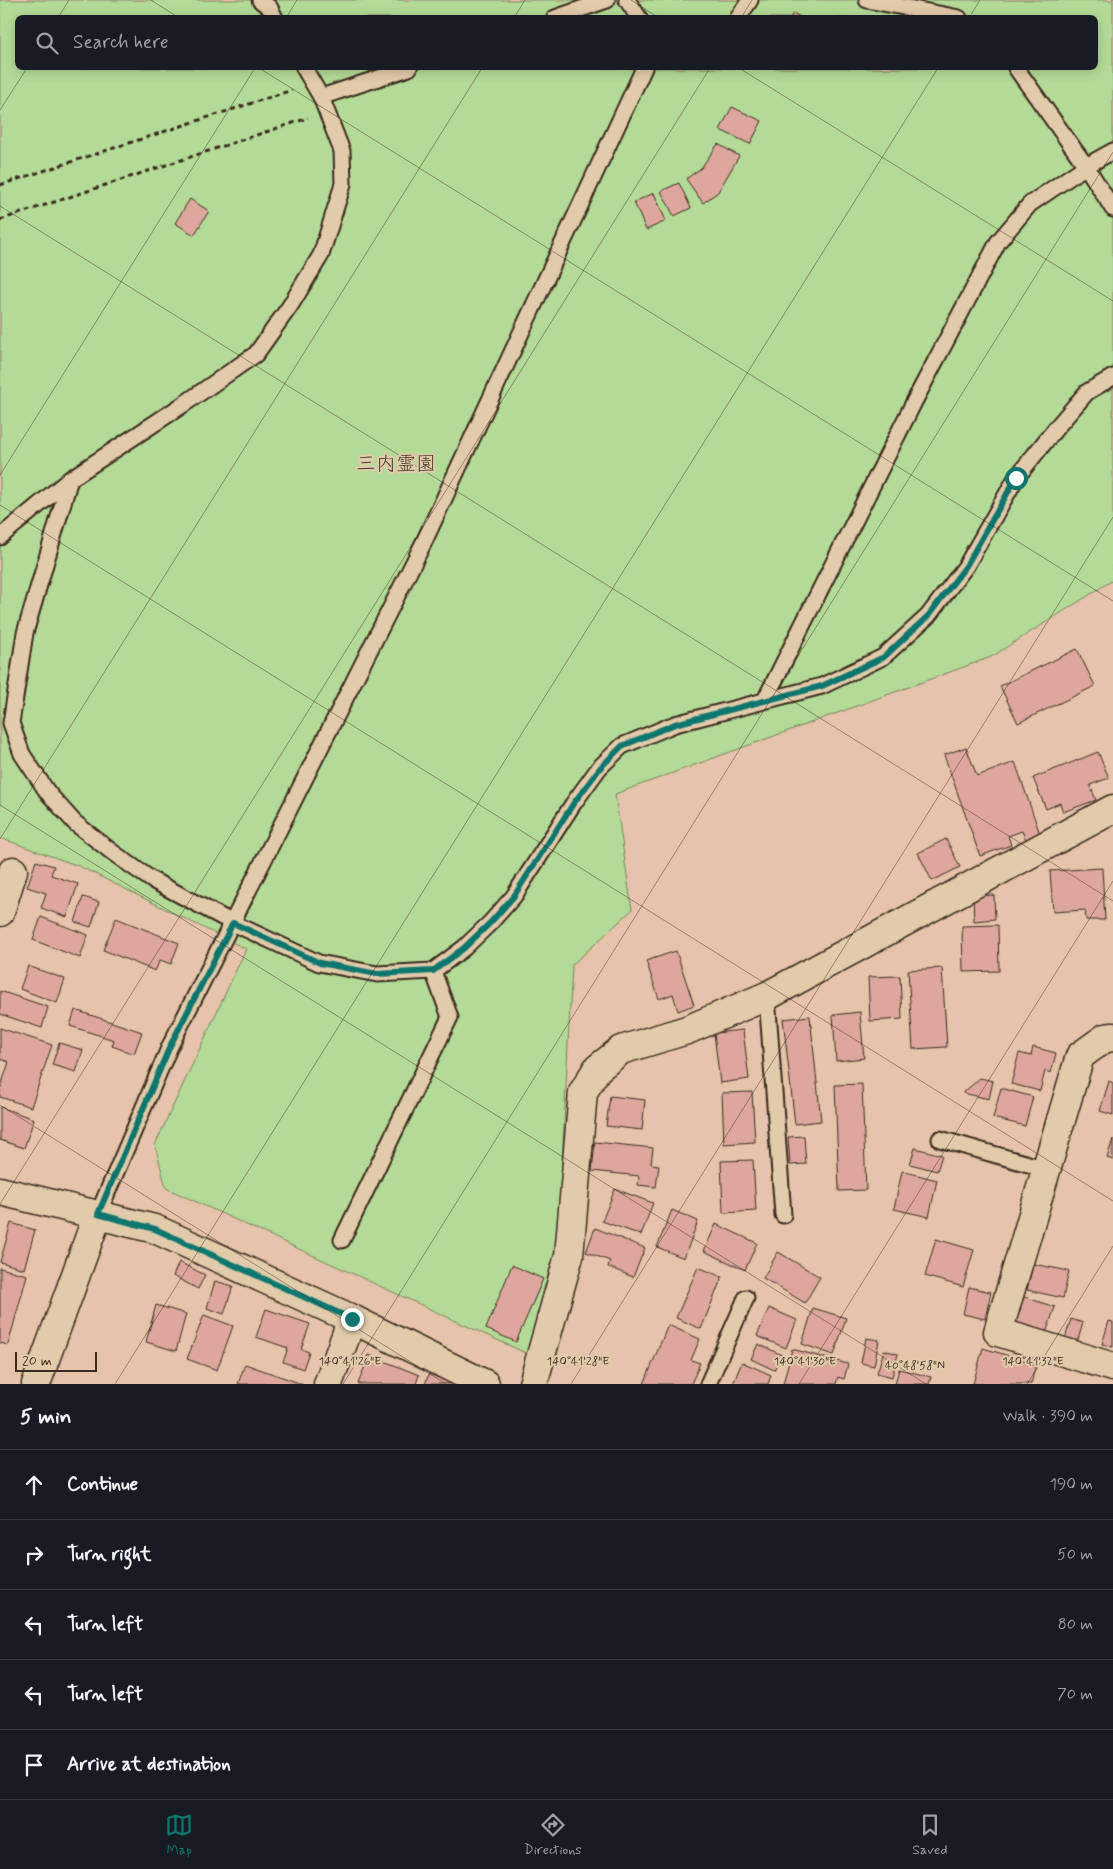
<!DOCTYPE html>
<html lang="en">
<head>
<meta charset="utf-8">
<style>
	:root { --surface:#171b24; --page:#20242c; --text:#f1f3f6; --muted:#9ea1a6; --line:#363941; --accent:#0f766e }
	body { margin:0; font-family:Mynerve,"Klee One",sans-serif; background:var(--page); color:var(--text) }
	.scale { position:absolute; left:15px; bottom:12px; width:82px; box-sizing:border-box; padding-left:5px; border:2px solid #3b2a1e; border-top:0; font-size:14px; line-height:18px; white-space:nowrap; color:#3b2a1e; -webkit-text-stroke:4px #e1cbaa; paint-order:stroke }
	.stop { position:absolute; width:15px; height:15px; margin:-11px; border:4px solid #0f766e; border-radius:50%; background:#fff }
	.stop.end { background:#0f766e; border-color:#fff; box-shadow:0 1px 5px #0008 }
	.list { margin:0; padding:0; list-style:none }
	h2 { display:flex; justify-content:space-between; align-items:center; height:65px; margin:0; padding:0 20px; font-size:21px }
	h2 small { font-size:16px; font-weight:400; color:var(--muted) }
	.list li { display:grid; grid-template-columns:32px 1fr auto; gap:15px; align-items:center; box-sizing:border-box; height:70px; padding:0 20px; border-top:1px solid var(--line) }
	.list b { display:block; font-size:19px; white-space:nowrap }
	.list em { font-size:16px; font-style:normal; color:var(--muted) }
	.icon { flex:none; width:28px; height:28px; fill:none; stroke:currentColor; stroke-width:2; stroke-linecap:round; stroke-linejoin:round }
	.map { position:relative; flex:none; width:1113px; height:1384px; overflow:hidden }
	.search { position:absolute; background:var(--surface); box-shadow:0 2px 12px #0003; left:15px; right:15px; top:15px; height:55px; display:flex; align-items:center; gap:12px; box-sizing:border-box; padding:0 18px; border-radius:8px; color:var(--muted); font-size:19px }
	.sheet { height:415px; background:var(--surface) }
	nav { display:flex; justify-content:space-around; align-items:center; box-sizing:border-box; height:70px; border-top:1px solid var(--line); background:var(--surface); font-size:14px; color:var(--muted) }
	nav a { display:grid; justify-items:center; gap:2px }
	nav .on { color:var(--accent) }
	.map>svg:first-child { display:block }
	.green { fill:#b3db97; stroke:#77825a; fill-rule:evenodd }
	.building { fill:#dda79e; stroke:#3b2a1e }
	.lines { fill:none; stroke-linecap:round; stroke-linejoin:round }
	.service-casing { stroke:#3b2a1e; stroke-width:19 }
	.minor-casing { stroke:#3b2a1e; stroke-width:31 }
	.tertiary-casing { stroke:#3b2a1e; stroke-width:31 }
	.path { stroke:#3b2a1e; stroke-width:3; stroke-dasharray:5 4; stroke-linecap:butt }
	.service { stroke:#e1cbaa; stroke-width:15 }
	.minor { stroke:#e1cbaa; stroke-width:28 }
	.tertiary { stroke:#e1cbaa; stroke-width:28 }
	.route { stroke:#0f766e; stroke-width:6 }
	.ticks { fill:none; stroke:#3b2a1e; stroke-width:1; stroke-opacity:0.45 }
	.labels { text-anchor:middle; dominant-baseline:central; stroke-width:4; stroke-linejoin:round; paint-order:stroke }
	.park-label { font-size:20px; fill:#473c2a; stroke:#e1cbaa }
	.ticks-label { font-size:12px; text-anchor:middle; fill:#3b2a1e; stroke:#e1cbaa; stroke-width:4; stroke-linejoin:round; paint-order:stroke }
</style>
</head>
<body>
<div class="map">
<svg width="1113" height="1384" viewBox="0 0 1113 1384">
	<rect width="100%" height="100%" fill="#e5c4ab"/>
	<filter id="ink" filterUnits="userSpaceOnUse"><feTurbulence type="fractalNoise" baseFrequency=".02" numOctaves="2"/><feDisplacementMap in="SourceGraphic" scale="10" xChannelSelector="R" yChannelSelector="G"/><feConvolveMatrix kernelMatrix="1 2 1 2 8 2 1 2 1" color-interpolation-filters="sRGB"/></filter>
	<g filter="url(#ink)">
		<path class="green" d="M0 0H1113V580L991 657 615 794 632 910 572 965 557 1263 530 1355 166 1188 155 1145 246 949 79 866 0 838ZM18 18H1096V68H18Z"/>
		<g class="building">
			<polygon points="793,13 802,18 790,18"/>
			<polygon points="732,107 762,121 750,144 720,130"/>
			<polygon points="718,144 739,156 718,192 703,203 686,179 701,168"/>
			<polygon points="679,183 691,208 674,216 661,191"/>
			<polygon points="654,193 666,221 646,230 634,202"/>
			<polygon points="190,199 209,211 194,235 175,223"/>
			<polygon points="1077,649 1095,686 1018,723 1000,686"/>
			<polygon points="966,747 977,776 1015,762 1040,834 1026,840 1022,831 1008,836 1011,845 980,856 944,755"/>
			<polygon points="1098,752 1109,778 1090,785 1096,800 1063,812 1060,803 1046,809 1033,778"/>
			<polygon points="946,839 960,867 932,881 918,853"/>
			<polygon points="36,861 54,866 51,875 78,884 67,917 41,908 46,893 27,887"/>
			<polygon points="1102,868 1105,920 1086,920 1085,910 1053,912 1050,871"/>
			<polygon points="994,895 995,919 974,921 973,896"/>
			<polygon points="83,897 99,902 91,927 75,922"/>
			<polygon points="41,917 88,935 80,958 33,940"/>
			<polygon points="116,918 179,943 171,964 160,960 155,971 103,950"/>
			<polygon points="998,925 999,971 963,972 962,926"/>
			<polygon points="676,951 694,1005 678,1011 673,994 659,999 646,961"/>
			<polygon points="28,966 65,979 57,1003 20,989"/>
			<polygon points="942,968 947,1047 913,1049 908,970"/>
			<polygon points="900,976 902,1019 870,1021 868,977"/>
			<polygon points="0,991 48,1007 42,1028 0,1014"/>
			<polygon points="75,1010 142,1032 134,1054 112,1046 114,1040 70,1026"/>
			<polygon points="860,1012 864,1058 836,1061 833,1015"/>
			<polygon points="810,1016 821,1121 795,1124 783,1019"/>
			<polygon points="0,1028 52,1045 31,1107 0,1097 0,1089 9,1062 0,1059"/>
			<polygon points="743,1030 749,1079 720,1083 714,1033"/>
			<polygon points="59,1043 83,1050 76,1072 52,1065"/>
			<polygon points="1033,1047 1056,1053 1051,1073 1045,1071 1040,1091 1011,1084 1019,1053 1031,1056"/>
			<polygon points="980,1078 993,1081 989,1099 963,1093"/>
			<polygon points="1109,1081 1113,1083 1113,1115 1100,1111"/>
			<polygon points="862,1084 866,1190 839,1191 835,1085"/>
			<polygon points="1001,1088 1033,1097 1025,1126 993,1118"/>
			<polygon points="752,1092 755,1142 724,1144 722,1093"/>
			<polygon points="610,1096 645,1100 642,1130 606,1126"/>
			<polygon points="0,1107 34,1119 24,1148 0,1140"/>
			<polygon points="804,1136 806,1164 790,1165 788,1137"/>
			<polygon points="1113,1139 1113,1160 1107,1158"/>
			<polygon points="595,1142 653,1148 651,1164 659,1165 656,1187 638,1185 639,1176 592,1171"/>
			<polygon points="915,1148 942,1155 937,1171 910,1164"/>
			<polygon points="753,1160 756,1211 723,1213 721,1161"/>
			<polygon points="902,1171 937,1180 929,1217 894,1209"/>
			<polygon points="615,1189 653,1203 641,1235 602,1221"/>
			<polygon points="672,1210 698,1221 684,1258 657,1247"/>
			<polygon points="11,1223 35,1230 24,1269 0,1262"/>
			<polygon points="716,1224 757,1243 745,1270 704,1251"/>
			<polygon points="595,1228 645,1248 633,1277 608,1267 610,1261 586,1252"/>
			<polygon points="936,1239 974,1250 963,1287 925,1276"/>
			<polygon points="778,1252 820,1277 805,1303 763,1278"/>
			<polygon points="179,1262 205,1275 198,1289 173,1276"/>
			<polygon points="1033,1264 1069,1271 1063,1298 1027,1290"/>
			<polygon points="512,1265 543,1279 516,1342 486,1329"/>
			<polygon points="698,1267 722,1277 701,1329 676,1318"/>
			<polygon points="0,1268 27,1275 8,1345 0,1343"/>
			<polygon points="215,1281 233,1286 224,1314 207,1308"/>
			<polygon points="969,1287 991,1292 985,1319 963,1314"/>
			<polygon points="1021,1296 1055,1307 1046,1333 1013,1323"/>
			<polygon points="156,1305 186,1314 176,1351 146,1342"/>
			<polygon points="769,1308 797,1320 786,1348 757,1336"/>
			<polygon points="813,1308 846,1318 834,1355 802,1344"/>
			<polygon points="266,1309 310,1324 301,1349 309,1352 303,1369 283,1362 288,1348 256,1337"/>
			<polygon points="204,1315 233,1326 217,1370 187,1359"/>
			<polygon points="1071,1319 1083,1323 1076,1346 1064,1342"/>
			<polygon points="1109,1321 1113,1322 1113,1347 1102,1344"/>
			<polygon points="668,1325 700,1339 691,1360 700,1363 691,1384 644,1384"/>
			<polygon points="866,1338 879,1340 874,1366 861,1363"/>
			<polygon points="758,1344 782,1355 774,1370 751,1359"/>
			<polygon points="983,1348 1036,1364 1031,1384 973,1384"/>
			<polygon points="792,1349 848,1364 844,1379 838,1377 836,1384 783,1384"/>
			<polygon points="884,1350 898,1354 892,1377 877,1373"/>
			<polygon points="369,1355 419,1375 416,1384 358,1384"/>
			<polygon points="742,1362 771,1375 768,1384 733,1384"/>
			<polygon points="245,1364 302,1384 238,1384"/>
			<polygon points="899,1369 931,1377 929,1384 895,1384"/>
			<polygon points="429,1374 454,1384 425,1384"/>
		</g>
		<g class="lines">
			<defs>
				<g id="service">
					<polyline points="260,0 270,8 275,18"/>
					<polyline points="627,0 639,18"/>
					<polyline points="867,0 959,18"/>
					<polyline points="555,18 607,0"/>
					<polyline points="738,18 750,0"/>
					<polyline points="1016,68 1086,166 1113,209"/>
					<polyline points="321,97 409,68"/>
					<polyline points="70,479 25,633 11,723 22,754 48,793 75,823 112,852 152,880 233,923 319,963 377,974 433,971 464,948 491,922 514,896 573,804 599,768 622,746 675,724 822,686 883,657 928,616 966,566 1016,478 1056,428 1087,392 1113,377"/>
					<polyline points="0,537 70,479 184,404 256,354 290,306 321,255 343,184 342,151 321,97 304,68"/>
					<polyline points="765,700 914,402 998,242 1030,204 1086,166 1113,151"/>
					<polyline points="767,996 783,1215"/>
					<polyline points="940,1139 1046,1169"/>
					<polyline points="98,1214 170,1046 423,544 644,68"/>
					<polyline points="342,1240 450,1017 433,971"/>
					<polyline points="708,1384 746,1298"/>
				</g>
				<g id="minor">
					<polyline points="0,912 13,871"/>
					<polyline points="1113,1037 1105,1038 1080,1056 998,1332 1113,1367"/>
					<polyline points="328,1384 352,1319"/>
					<polyline points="533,1384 569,1256 583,1092 597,1069 621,1050 687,1030 767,996 1113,809"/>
				</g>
				<g id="tertiary">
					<polyline points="0,1191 155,1229 352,1319 485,1384"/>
					<polyline points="36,1384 98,1214"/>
				</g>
			</defs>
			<use href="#service" class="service-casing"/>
			<use href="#minor" class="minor-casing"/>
			<use href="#tertiary" class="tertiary-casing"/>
			<g class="path">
				<polyline points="0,185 292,90"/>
				<polyline points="0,220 308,118"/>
			</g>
			<use href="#service" class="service"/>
			<use href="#minor" class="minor"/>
			<use href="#tertiary" class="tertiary"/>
		</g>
	</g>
	<g class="lines" filter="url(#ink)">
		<polyline class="route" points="352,1319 155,1229 98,1214 170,1046 233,923 320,963 377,974 433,971 464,948 491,922 514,896 573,804 600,768 622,746 675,724 822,686 884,657 928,616 966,566 1016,478"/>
	</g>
	<path class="ticks" d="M151 0 179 18M631 0 659 18M1111 0 1113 1M58 18 69 0M286 18 297 0M514 18 525 0M741 18 752 0M969 18 980 0M259 68 1113 601M739 68 1113 301M0 110 27 68M0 206 1113 901M0 475 255 68M0 505 1113 1201M0 805 926 1384M0 839 482 68M0 1105 446 1384M0 1204 710 68M115 1384 938 68M343 1384 1113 152M571 1384 1113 517M799 1384 1113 881M1027 1384 1113 1246"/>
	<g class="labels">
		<g class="park-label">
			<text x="396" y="464">三内霊園</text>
		</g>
	</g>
	<g class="ticks-label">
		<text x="350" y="1365">140°41'26"E</text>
		<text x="578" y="1365">140°41'28"E</text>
		<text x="805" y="1365">140°41'30"E</text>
		<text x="1033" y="1365">140°41'32"E</text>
		<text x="915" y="1369">40°48'58"N</text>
	</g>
</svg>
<div class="scale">20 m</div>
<div class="stop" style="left:1016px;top:478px"></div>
<div class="stop end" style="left:352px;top:1319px"></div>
<div class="search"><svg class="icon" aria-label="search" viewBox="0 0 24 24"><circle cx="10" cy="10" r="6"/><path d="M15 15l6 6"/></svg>Search here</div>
</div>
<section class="sheet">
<h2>5 min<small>Walk · 390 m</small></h2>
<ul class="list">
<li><svg class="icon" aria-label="ahead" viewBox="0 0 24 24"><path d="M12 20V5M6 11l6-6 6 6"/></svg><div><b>Continue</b></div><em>190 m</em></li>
<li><svg class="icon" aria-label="right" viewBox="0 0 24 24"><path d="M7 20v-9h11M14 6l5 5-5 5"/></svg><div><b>Turn right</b></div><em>50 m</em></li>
<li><svg class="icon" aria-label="left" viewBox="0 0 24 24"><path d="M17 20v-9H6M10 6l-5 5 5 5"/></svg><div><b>Turn left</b></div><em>80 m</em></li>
<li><svg class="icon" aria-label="left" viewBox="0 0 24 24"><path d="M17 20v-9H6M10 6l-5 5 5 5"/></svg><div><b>Turn left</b></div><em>70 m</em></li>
<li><svg class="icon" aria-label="arrive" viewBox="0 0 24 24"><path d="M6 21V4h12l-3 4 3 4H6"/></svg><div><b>Arrive at destination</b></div></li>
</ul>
</section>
<nav>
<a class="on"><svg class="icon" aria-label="map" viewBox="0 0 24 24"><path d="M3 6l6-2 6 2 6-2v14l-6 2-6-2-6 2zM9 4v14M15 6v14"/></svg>Map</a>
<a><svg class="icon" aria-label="directions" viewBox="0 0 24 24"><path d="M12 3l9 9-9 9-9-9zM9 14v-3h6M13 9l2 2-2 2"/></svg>Directions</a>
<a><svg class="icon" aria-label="saved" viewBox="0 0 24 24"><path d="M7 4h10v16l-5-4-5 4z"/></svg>Saved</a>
</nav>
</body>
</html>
